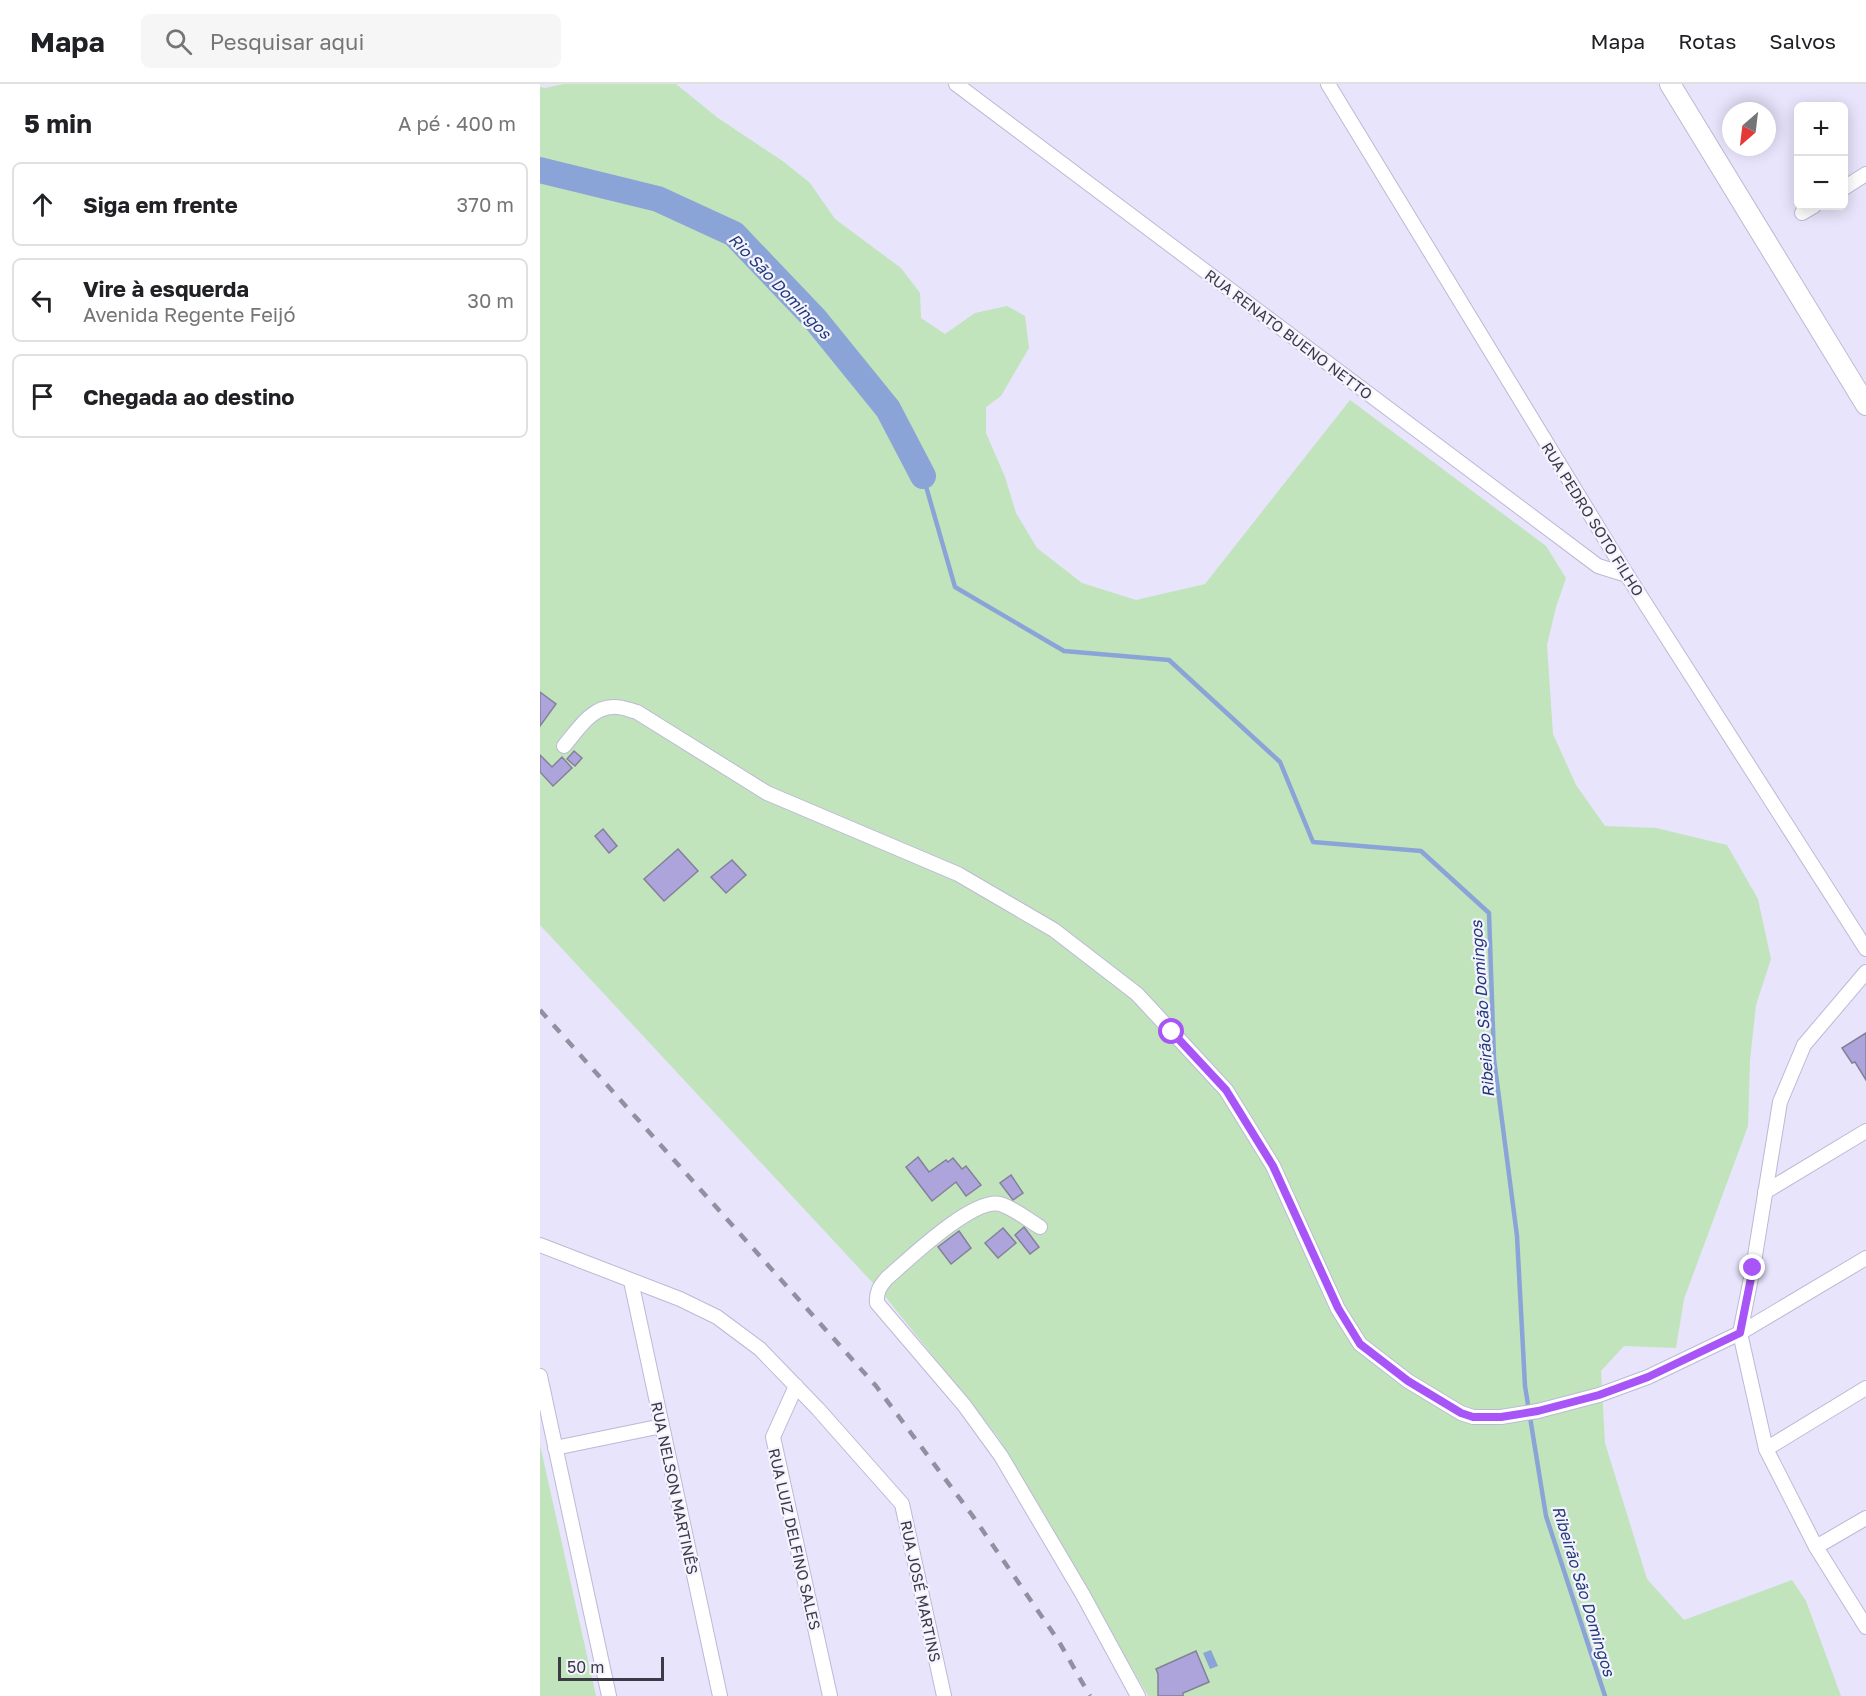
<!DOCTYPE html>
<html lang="pt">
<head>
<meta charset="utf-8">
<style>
	:root { --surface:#fff; --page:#f6f6f6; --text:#202124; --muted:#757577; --line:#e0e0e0 }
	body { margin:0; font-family:"Golos Text",sans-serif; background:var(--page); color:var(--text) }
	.controls { position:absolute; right:18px; top:18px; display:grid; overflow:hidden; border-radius:9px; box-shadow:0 3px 15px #0003 }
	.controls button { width:54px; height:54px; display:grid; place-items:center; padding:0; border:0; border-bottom:2px solid var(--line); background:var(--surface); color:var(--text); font:30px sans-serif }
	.compass { position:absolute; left:1182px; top:18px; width:54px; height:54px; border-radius:50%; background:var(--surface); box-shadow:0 3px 15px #0003; rotate:208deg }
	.scale { position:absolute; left:18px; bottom:15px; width:106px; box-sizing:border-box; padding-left:6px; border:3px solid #3c3a45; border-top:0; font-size:16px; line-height:21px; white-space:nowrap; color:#3c3a45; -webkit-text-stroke:4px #f4f3ff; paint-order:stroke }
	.stop { position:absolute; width:18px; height:18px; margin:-14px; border:4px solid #a855f7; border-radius:50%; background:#fff }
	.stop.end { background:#a855f7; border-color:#fff; box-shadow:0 2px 6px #0008 }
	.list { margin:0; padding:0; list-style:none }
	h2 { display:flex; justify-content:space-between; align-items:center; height:78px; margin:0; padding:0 24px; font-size:26px }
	h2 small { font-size:20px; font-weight:400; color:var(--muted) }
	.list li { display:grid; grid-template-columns:39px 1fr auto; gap:18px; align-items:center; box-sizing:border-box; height:84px; margin:0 12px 12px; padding:0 12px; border:2px solid var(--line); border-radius:9px }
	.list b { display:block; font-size:22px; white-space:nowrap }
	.list p { margin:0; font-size:20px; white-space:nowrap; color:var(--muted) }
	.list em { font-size:20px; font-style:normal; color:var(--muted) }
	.icon { flex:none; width:33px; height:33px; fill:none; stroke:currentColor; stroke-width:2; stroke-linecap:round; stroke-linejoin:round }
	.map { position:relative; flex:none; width:1326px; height:1612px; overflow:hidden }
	header { display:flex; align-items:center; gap:36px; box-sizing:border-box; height:84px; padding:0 30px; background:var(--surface); border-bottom:2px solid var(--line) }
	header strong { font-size:28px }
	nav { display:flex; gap:33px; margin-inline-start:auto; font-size:21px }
	.search { width:420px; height:54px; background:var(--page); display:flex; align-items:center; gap:15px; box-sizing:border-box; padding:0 21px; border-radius:9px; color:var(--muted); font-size:22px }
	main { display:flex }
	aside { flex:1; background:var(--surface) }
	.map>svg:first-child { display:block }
	.green { fill:#c1e4bc }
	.water { fill:#8ba4d8 }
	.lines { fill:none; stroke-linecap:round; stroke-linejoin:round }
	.stream { stroke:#8ba4d8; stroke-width:4.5 }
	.river { stroke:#8ba4d8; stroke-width:26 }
	.building { fill:#aea4dc; stroke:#84809a; stroke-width:1.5 }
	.minor-casing { stroke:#bdb9d5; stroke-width:16 }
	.secondary-casing { stroke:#bdb9d5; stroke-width:22 }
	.minor { stroke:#fff; stroke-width:14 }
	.secondary { stroke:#fff; stroke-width:20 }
	.rail { stroke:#918fa0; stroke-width:4.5; stroke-dasharray:10 10; stroke-linecap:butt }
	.route { stroke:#a855f7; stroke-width:8 }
	.labels { text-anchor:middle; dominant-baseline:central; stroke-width:4.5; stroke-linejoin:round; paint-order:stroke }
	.street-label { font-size:15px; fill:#3c3a45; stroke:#f4f3ff }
	.water-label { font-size:16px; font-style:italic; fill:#1f3a78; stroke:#f4f3ff }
</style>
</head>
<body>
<header>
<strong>Mapa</strong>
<div class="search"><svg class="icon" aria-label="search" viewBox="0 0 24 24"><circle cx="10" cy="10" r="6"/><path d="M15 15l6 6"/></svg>Pesquisar aqui</div>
<nav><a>Mapa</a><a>Rotas</a><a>Salvos</a></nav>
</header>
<main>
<aside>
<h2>5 min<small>A pé · 400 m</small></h2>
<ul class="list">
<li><svg class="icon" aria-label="ahead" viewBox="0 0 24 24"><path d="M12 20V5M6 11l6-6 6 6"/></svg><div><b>Siga em frente</b></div><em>370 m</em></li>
<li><svg class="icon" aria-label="left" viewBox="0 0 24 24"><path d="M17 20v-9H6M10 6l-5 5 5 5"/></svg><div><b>Vire à esquerda</b><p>Avenida Regente Feijó</p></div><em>30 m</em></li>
<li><svg class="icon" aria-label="arrive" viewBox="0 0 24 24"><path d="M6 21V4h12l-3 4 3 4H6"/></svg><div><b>Chegada ao destino</b></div></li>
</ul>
</aside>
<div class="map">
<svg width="1326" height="1612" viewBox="0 0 1326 1612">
	<rect width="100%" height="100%" fill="#e7e4fb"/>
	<g class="green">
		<polygon points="24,0 136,0 178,34 244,78 270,99 295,135 361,184 380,209 381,234 405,250 435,229 467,222 485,232 489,264 461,312 446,323 446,349 465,393 476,429 497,464 542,499 596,516 665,500 810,316 1006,462 1026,494 1016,523 1007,561 1013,650 1036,701 1065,742 1116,744 1187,761 1218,815 1231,875 1216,921 1210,976 1208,1042 1144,1215 1136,1264 1084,1262 1061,1287 1065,1359 1107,1495 1144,1536 1252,1496 1266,1517 1301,1612 608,1612 458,1353 344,1211 0,841 0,3 5,4"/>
		<polygon points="0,1359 0,1361 56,1612 0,1612"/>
	</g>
	<polygon class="water" points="671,1566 678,1582 670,1585 663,1569"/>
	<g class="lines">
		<polyline class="stream" points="383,392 415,503 524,567 629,576 740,678 773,758 881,767 949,829 954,975 977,1152 985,1302 1006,1432 1065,1612"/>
		<polyline class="river" points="0,86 118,115 194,150 275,235 348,325 383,392"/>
	</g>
	<g class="building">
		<polygon points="0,608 16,620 0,642"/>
		<polygon points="34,667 42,674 35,682 27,675"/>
		<polygon points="0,671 12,683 22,673 32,684 13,702 0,688"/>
		<polygon points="63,745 77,762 69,769 55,752"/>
		<polygon points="138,765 158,787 124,817 104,795"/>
		<polygon points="192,776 206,791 186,809 171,793"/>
		<polygon points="1326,949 1326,996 1315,978 1312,979 1302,964"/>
		<polygon points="378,1073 389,1088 406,1076 408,1078 413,1074 422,1085 426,1082 441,1101 426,1112 416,1098 392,1117 366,1083"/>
		<polygon points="471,1091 483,1109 473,1116 460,1099"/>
		<polygon points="484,1143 499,1163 490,1170 475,1151"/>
		<polygon points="463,1144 476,1159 458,1174 445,1159"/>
		<polygon points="419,1147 431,1164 411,1180 398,1163"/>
		<polygon points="656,1567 669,1598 643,1609 643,1612 618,1612 618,1590 616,1585"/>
	</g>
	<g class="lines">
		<defs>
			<g id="minor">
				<polyline points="416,0 1058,482 1087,491"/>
				<polyline points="788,0 1087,491 1326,865"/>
				<polyline points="1304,104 1326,90"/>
				<polyline points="1262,129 1274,122"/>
				<path d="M24 662C37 647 51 623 73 623 80 622 89 626 97 628L227 709 418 790 514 846 597 910 686 1006 733 1082 798 1225 820 1260 868 1297 921 1329 933 1333H961L998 1327 1059 1311 1108 1293 1200 1249 1326 1174"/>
				<polyline points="1326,888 1264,961 1240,1018 1213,1184 1200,1249 1226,1365 1276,1463 1326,1543"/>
				<polyline points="1225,1108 1326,1047"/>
				<path d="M500 1143C488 1136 474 1124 460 1120 433 1113 368 1176 347 1194 340 1202 336 1208 337 1219L424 1321 461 1372 543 1511 598 1612"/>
				<polyline points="0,1161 140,1215 177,1233 220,1265 278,1325 362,1420 404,1612"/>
				<polyline points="91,1197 180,1612"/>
				<polyline points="0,1292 69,1612"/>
				<polyline points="256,1302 233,1353 290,1612"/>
				<polyline points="15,1364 122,1342"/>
				<polyline points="1226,1365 1326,1304"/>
				<polyline points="1276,1463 1326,1434"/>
			</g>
			<polyline id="secondary" points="1130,0 1326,321"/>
		</defs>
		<use href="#minor" class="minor-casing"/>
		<use href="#secondary" class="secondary-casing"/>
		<use href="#minor" class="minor"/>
		<use href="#secondary" class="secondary"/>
		<polyline class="rail" points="0,926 336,1302 432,1431 518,1556 550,1612"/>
	</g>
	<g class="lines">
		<polyline class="route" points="632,948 686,1006 733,1082 798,1224 820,1260 868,1297 921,1329 933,1333 961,1333 998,1327 1059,1311 1108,1293 1200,1249 1213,1184"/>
	</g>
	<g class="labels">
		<g class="street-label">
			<text transform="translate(749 250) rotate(37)">RUA RENATO BUENO NETTO</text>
			<text transform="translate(1053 435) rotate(58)">RUA PEDRO SOTO FILHO</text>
			<text transform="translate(135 1404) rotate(78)">RUA NELSON MARTINÊS</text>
			<text transform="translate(255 1455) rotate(77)">RUA LUIZ DELFINO SALES</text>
			<text transform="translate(381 1507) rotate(78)">RUA JOSÉ MARTINS</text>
		</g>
		<g class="water-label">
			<text transform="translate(240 202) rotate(46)">Rio São Domingos</text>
			<text transform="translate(942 925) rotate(-94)">Ribeirão São Domingos</text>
			<text transform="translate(1044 1507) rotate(73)">Ribeirão São Domingos</text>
		</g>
	</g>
</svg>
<div class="controls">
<button>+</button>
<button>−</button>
</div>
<svg class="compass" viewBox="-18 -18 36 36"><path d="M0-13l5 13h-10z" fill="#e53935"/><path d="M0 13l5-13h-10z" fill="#757577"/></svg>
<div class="scale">50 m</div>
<div class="stop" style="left:632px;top:948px"></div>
<div class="stop end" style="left:1213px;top:1184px"></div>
</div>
</main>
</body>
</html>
